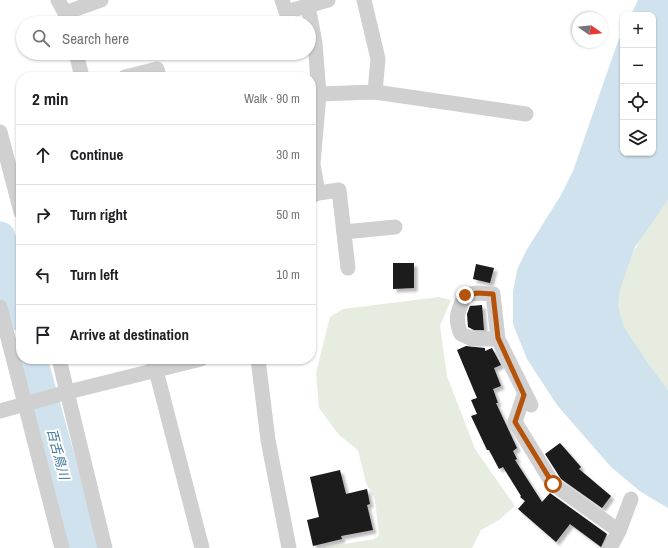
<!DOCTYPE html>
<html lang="en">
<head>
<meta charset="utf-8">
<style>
	:root { --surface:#fff; --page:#f2f2f2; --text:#202124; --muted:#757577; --line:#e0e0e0 }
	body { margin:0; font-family:"Archivo Narrow","Noto Sans JP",sans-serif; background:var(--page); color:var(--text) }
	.controls { position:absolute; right:12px; top:12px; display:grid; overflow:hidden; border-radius:8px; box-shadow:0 1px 3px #0004 }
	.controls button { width:36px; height:36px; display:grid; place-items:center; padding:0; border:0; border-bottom:1px solid var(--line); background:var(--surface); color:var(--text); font:20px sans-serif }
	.compass { position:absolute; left:572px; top:12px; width:36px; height:36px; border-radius:50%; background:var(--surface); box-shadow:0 1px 3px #0004; rotate:104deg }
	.stop { position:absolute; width:12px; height:12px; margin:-9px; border:3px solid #b45309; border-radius:50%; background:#fff }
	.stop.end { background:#b45309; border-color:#fff; box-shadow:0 1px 4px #0008 }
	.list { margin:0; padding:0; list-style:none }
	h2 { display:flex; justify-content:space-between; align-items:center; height:52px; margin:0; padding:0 16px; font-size:17px }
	h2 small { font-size:13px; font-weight:400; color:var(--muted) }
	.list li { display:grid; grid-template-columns:26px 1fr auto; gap:12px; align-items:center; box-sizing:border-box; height:60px; padding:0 16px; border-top:1px solid var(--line) }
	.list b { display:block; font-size:15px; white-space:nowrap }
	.list em { font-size:13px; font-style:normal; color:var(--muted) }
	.icon { flex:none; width:22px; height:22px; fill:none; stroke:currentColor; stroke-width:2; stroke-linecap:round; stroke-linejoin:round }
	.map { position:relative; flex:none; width:668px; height:548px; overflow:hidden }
	.search { position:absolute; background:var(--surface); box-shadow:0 1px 3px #0004; left:16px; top:16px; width:300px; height:44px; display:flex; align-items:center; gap:10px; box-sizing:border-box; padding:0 14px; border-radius:22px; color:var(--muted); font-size:15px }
	.panel { position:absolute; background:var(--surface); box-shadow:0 1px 3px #0004; left:16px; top:72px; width:300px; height:292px; border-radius:16px }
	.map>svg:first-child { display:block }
	.green { fill:#e6ecdf }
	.water { fill:#cfe2ee }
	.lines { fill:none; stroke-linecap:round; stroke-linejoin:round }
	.river { stroke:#cfe2ee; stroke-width:31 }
	.building { fill:#1a1a1a; filter:url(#shadow) }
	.street { stroke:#d0d0d0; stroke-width:15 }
	.route { stroke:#b45309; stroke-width:5 }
	.labels { text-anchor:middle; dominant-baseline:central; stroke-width:4; stroke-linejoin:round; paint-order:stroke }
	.water-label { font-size:13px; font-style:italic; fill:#3f7597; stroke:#fff }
</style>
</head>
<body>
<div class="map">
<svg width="668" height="548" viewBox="0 0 668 548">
	<defs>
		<filter id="shadow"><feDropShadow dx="3.5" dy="3.5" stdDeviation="1" flood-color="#0004"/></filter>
	</defs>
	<rect width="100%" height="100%" fill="#fff"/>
	<g class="green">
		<path d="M668 200V390C653 370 626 339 619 316 610 284 647 223 668 200Z"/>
		<polygon points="439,297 451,300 440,326 447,376 475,449 515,506 499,520 481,530 472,548 322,548 374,539 379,535 375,500 366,483 358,450 339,435 319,408 316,373 330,317 343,309"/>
	</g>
	<polygon class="water" points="638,0 668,0 668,200 635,247 620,289 618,307 624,327 647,362 668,390 668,508 641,492 611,467 557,405 527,359 513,324 513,292 517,270 526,251 561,195 573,171 617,44 623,31 623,153 653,153 653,15 631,15"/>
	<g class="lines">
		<g class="river">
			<polyline points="0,237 21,316"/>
			<polyline points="32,359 84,548"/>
		</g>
	</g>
	<g class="building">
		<polygon points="393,263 414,263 414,288 393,289"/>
		<polygon points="476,264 494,268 490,283 473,279"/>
		<polygon points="482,305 484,330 474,330 468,327 467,314 470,306"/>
		<polygon points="466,346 485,348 485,351 492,348 501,365 494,368 501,386 493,389 498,403 496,403 517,448 513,451 517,459 515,460 542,502 550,493 607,534 601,547 570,524 556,542 518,509 525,501 520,497 521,496 503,467 499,469 489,450 487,450 471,416 477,414 471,400 477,398 457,350"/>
		<polygon points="560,443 581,467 579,469 611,496 602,508 561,479 545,454"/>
		<polygon points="340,470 346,494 367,489 370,504 367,505 373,530 341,536 342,539 313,546 307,520 319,517 310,477"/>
	</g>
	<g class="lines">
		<g class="street">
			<polyline points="58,0 65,13 68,23"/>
			<polyline points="282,0 286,12 328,0"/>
			<polyline points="364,0 378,59 375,92"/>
			<polyline points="308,6 315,43 319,94 313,164 318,193 311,196"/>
			<polyline points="65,13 101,0"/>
			<polyline points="76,53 82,77"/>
			<polyline points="125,77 157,69 159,77"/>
			<polyline points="319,94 375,92 526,114"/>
			<polyline points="0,132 21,212"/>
			<polyline points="318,193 339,190 348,268"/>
			<polyline points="344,232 395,227"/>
			<polyline points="0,307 62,548"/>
			<path d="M498 339H472L461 334C454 318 458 311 465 295L478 293 493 294 498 339 531 405"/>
			<polyline points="59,359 105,548"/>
			<polyline points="153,359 202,548"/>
			<polyline points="258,359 268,440 289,548"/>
			<polyline points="524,395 515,422 553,484 619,531"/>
			<polyline points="0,411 68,392 201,359"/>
			<polyline points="610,548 619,531 631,499"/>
		</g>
	</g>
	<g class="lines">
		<polyline class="route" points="465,295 478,293 493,294 498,338 524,395 515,422 553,484"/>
	</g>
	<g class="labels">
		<g class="water-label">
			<text transform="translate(58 454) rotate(75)">百舌鳥川</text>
		</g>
	</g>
</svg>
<div class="controls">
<button>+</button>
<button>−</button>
<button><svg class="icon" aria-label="locate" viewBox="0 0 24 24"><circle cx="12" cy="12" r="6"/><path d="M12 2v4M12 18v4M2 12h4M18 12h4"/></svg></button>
<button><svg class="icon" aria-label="layers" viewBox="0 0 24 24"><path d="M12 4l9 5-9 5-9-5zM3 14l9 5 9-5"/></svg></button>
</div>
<svg class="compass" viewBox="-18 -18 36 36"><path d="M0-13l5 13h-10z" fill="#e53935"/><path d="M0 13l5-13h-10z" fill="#757577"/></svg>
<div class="stop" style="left:553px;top:484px"></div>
<div class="stop end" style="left:465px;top:295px"></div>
<div class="search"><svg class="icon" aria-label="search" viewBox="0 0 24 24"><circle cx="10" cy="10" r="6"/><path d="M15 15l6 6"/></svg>Search here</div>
<section class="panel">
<h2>2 min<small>Walk · 90 m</small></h2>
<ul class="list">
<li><svg class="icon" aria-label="ahead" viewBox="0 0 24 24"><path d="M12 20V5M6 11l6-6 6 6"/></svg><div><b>Continue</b></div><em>30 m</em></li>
<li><svg class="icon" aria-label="right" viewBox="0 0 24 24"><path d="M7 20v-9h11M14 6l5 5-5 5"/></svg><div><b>Turn right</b></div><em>50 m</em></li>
<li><svg class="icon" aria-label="left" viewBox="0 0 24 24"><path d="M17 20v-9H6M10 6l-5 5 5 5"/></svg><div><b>Turn left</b></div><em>10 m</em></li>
<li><svg class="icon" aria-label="arrive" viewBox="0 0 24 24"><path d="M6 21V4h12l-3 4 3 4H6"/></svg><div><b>Arrive at destination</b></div></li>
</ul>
</section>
</div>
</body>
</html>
